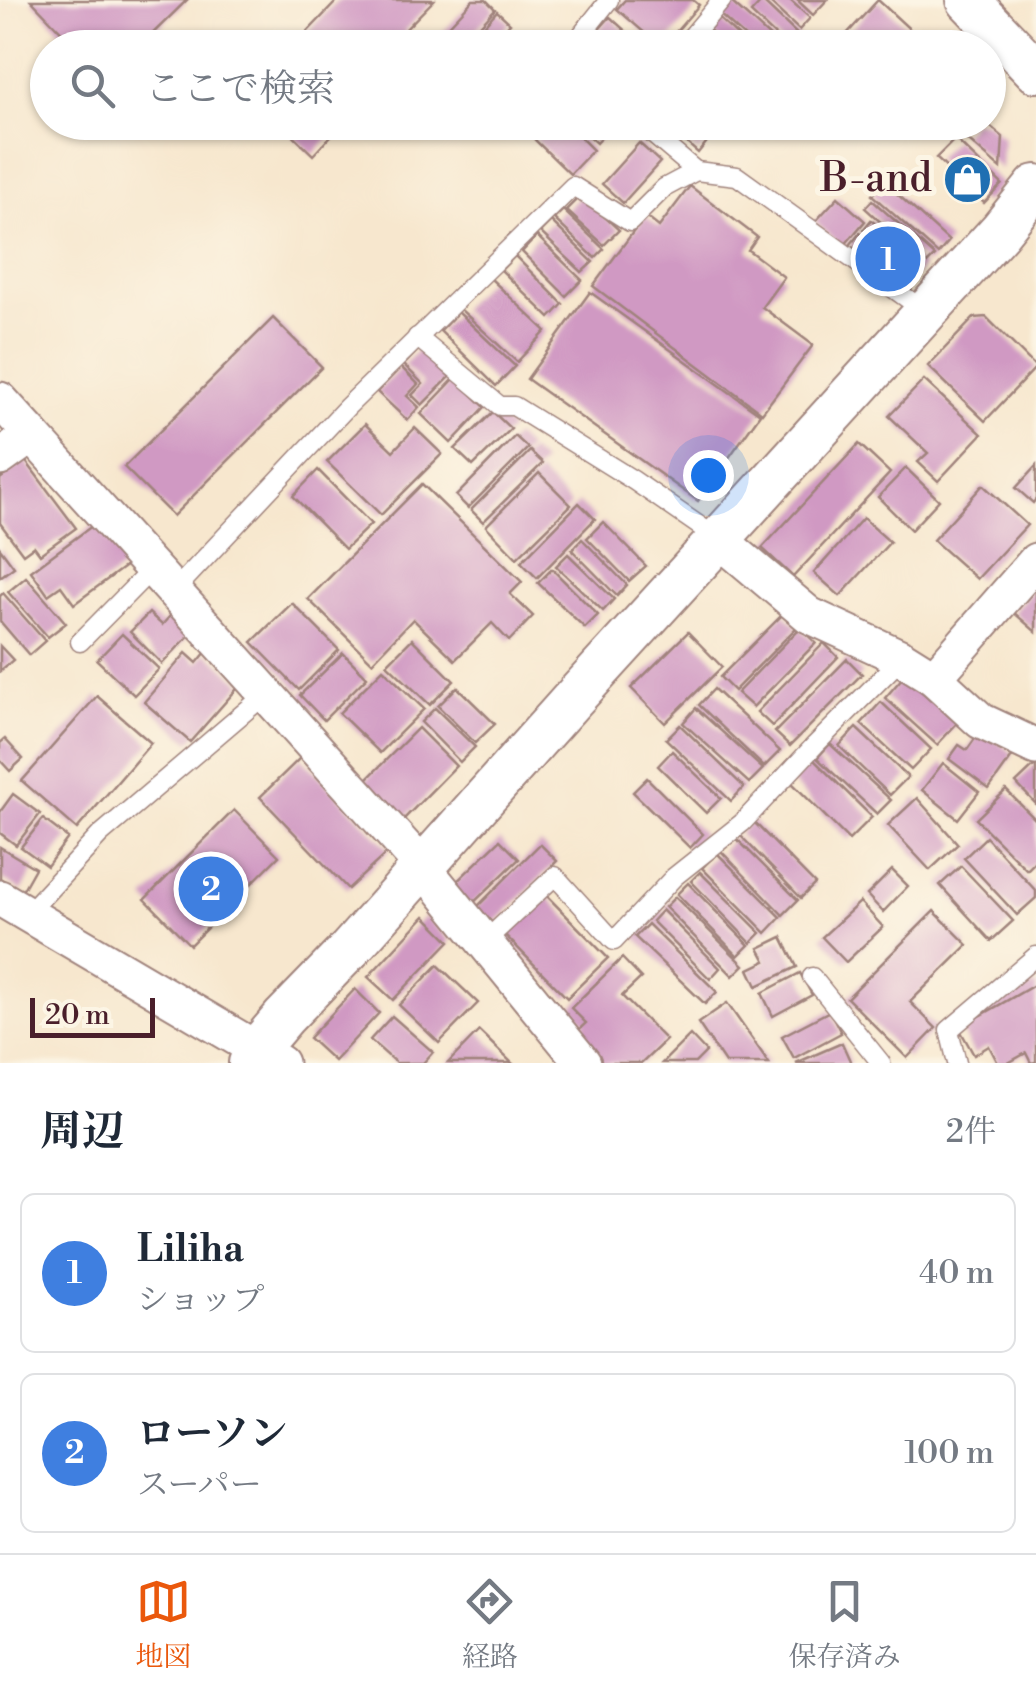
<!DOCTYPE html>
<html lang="ja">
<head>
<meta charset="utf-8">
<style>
	:root { --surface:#fff; --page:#f6f6f7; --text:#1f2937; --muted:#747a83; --line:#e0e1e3; --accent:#ea580c }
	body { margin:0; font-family:"Libre Bodoni","Noto Serif JP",serif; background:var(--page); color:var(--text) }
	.scale { position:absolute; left:30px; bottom:25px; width:125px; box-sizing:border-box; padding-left:10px; border:5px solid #4a1f2b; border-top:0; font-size:28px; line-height:35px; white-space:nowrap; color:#4a1f2b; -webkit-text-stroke:8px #fcf5e5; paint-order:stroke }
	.you { position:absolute; left:708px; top:475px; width:35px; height:35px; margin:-25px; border:8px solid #fff; border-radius:50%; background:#1a73e8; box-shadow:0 0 0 15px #1a73e833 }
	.badge { display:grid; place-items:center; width:65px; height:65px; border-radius:50%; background:var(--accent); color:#fff; font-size:32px; font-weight:700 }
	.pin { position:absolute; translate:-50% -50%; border:5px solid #fff; box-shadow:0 2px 10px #0006 }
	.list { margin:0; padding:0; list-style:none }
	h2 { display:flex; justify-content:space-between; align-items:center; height:130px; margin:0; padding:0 40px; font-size:42px }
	h2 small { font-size:32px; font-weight:400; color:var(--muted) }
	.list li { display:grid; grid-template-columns:65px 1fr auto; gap:30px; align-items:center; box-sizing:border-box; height:160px; margin:0 20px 20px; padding:0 20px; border:2px solid var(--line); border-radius:15px }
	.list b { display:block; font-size:38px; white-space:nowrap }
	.list p { margin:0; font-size:32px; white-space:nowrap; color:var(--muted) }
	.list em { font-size:32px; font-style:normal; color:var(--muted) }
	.icon { flex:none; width:55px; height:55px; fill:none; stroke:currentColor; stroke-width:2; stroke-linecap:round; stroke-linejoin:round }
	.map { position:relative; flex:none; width:1036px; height:1063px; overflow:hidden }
	.search { position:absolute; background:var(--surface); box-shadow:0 2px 8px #0004; left:30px; right:30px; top:30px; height:110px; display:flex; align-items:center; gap:25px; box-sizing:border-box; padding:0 35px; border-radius:55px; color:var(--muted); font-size:38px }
	.sheet { height:490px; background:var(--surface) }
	nav { display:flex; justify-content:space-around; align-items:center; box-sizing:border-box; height:140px; border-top:2px solid var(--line); background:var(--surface); font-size:28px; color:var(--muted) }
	nav a { display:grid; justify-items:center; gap:5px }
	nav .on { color:var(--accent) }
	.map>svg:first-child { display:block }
	.building { fill:#d099c3 }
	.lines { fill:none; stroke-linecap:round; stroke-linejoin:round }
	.service-casing { stroke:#a0837c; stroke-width:21 }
	.minor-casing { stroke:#a0837c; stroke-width:39 }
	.tertiary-casing { stroke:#a0837c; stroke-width:46 }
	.service { stroke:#fff; stroke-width:18 }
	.minor { stroke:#fff; stroke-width:35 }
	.tertiary { stroke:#fff; stroke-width:42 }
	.labels { text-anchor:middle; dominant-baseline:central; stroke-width:10; stroke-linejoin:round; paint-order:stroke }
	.poi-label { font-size:40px; fill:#4a1f2b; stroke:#fcf5e5; text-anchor:end }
</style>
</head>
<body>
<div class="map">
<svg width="1036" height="1063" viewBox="0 0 1036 1063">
	<rect width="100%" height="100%" fill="#fcf5e5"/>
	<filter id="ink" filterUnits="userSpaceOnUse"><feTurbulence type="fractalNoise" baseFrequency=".01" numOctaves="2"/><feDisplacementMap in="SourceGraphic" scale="20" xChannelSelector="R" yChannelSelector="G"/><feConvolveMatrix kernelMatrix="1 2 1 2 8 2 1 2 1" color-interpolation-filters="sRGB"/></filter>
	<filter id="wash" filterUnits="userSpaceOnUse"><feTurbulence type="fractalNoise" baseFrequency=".0048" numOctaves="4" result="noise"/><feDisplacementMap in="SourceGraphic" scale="40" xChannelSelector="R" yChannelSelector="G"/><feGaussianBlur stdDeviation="2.25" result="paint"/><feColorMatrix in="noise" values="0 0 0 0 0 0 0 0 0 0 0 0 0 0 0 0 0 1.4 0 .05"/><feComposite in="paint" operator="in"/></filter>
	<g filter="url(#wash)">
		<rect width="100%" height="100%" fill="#f7e7ce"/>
		<g id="blocks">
			<g class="building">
				<polygon points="31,0 187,0 138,48 77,48"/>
				<polygon points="338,0 434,0 404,31 420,45 417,48 292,48"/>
				<polygon points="473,0 486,0 495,9 459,48 428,48"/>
				<polygon points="625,0 693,0 699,5 662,48 617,9"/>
				<polygon points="729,0 782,48 757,48 718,13"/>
				<polygon points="767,0 790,0 810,18 799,30"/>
				<polygon points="797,0 827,0 813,15"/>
				<polygon points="878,0 930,48 834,48"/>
				<polygon points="762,1 799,36 788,48 751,13"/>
				<polygon points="497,11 510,23 488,48 464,48"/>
				<polygon points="716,16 751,48 729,48 706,27"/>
				<polygon points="610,17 629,34 617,48 590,48 586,44"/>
				<polygon points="704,29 724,48 702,48 694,40"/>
				<polygon points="512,30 525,42 520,48 496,48"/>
				<polygon points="279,122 344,122 313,155"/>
				<polygon points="552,122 565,122 593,150 570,174 535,140"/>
				<polygon points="573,122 615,122 596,143"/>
				<polygon points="663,122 692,122 710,138 698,153"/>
				<polygon points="697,122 720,122 723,125 713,136"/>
				<polygon points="973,122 985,122 1003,137 1001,169 962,135"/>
				<polygon points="955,139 1002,184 984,203 936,158"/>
				<polygon points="639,143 660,162 623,203 602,184"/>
				<polygon points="884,182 949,241 938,254 872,195"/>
				<polygon points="690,186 757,237 748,250 784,277 762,307 813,345 762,413 593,286 645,216 659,227"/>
				<polygon points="581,195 619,230 604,245 566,210"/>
				<polygon points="838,197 865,221 843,247 815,222"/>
				<polygon points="872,200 935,256 927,264 865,208"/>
				<polygon points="563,210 604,249 595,258 554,219"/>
				<polygon points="871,220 923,266 915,276 863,230"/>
				<polygon points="551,221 593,262 582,272 540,232"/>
				<polygon points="860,233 911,277 901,289 850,245"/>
				<polygon points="537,236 582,280 566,296 522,252"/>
				<polygon points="515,256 563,304 550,318 501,270"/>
				<polygon points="490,278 546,331 517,362 460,309"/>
				<polygon points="590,292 760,414 698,501 527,379"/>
				<polygon points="458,312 515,366 496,386 440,331"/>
				<polygon points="986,317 1036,367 985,421 928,366 974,318"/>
				<polygon points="273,318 322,367 173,516 124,467"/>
				<polygon points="420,348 450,377 422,405 412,395 423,384 404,365"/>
				<polygon points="401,367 418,384 407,396 419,407 407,420 377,392"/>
				<polygon points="455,378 485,407 451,443 421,414"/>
				<polygon points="924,380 982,434 938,481 918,462 928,453 889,416"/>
				<polygon points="493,412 511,429 473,466 455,449"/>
				<polygon points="365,424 393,451 415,428 442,454 381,515 327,462"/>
				<polygon points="515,436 528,448 468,508 456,496"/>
				<polygon points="859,444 890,473 793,577 762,548"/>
				<polygon points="530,451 543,463 483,522 471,510"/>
				<polygon points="25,460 76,528 40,554 34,546 23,554 0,523 0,479"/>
				<polygon points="1036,466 1036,499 1033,503 1016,488"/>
				<polygon points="906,468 939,500 911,530 878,497"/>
				<polygon points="318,470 371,524 345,549 293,496"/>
				<polygon points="539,473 571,505 517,558 486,526"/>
				<polygon points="422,484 522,582 510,594 533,616 509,641 492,623 455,660 413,619 372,662 308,599"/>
				<polygon points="983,485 1027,525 977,579 933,540"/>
				<polygon points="579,503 595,519 537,578 521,562"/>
				<polygon points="863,518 890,542 840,596 814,573"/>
				<polygon points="603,522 646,566 629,581 587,538"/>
				<polygon points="96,523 127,565 74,604 61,586 48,595 31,571"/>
				<polygon points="582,539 627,585 617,596 572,550"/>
				<polygon points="0,548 14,567 0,577"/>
				<polygon points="568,554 614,599 603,611 556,566"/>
				<polygon points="552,569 598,615 585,628 538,583"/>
				<polygon points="26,577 66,623 48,637 8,592"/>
				<polygon points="1036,586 1036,632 1013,612"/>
				<polygon points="3,593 45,641 29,655 0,621 0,596"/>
				<polygon points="292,603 339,650 299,690 252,642"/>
				<polygon points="177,608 197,627 162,664 130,632 149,613 162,625"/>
				<polygon points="784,613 797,627 734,691 720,677"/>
				<polygon points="800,628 816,643 753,707 737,693"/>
				<polygon points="688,632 722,667 665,723 631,688"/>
				<polygon points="122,634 159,669 134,695 97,660"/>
				<polygon points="412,639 454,681 430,705 387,664"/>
				<polygon points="824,643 838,657 772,726 757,712"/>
				<polygon points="0,646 13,660 0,671"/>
				<polygon points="206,652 242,683 190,742 144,702 186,653 197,663"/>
				<polygon points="343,653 367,677 324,720 300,695"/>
				<polygon points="847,659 862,674 790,746 775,732"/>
				<polygon points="383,669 424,709 380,753 339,713"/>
				<polygon points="904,676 957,723 937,745 885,698"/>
				<polygon points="457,687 495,724 475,743 438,706"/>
				<polygon points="714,689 780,751 764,767 699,705"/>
				<polygon points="97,696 151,743 77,829 22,781"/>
				<polygon points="881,702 931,749 911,770 861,724"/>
				<polygon points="435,708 475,747 460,762 421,722"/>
				<polygon points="696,708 763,769 749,783 683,723"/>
				<polygon points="680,725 744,787 731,801 666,739"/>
				<polygon points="418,728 456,766 403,820 364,782"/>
				<polygon points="856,728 908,777 890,795 839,746"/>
				<polygon points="981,730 1014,754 989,789 949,759 959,745 967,750"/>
				<polygon points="5,739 23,759 10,771 0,760 0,743"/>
				<polygon points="830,744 891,800 877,814 817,758"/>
				<polygon points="672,751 721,798 706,813 658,766"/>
				<polygon points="301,757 390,850 348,889 260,797"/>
				<polygon points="813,759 872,817 849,840 791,782"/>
				<polygon points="943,763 979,792 958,819 922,790"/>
				<polygon points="1036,764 1036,804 1016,783"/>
				<polygon points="647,778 703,834 690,848 633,792"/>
				<polygon points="1006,790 1036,820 1036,861 1027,870 976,819"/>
				<polygon points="13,794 40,814 16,845 0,833 0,812"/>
				<polygon points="917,798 958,844 930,870 888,825"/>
				<polygon points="234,810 279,856 190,945 145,899"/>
				<polygon points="43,819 68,838 47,866 21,847"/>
				<polygon points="752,820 815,884 801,898 739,834"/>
				<polygon points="735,837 798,900 783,915 721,851"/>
				<polygon points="986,837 1036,891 1036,898 1017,915 964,858"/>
				<polygon points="500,840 519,859 468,908 450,888"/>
				<polygon points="540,844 557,861 486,932 469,915"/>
				<polygon points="0,847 35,868 22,891 0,878"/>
				<polygon points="717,853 781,917 766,933 702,868"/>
				<polygon points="961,866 1013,921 991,941 940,885"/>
				<polygon points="892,870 908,886 883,912 867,895"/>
				<polygon points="700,872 761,933 751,943 691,881"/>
				<polygon points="688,883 749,945 738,956 677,894"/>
				<polygon points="545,894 608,958 567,998 505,935"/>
				<polygon points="675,897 744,965 733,976 665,907"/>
				<polygon points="860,902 883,927 846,962 822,937"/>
				<polygon points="662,910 720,968 710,979 652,921"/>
				<polygon points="934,911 968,945 910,1002 936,1028 907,1058 847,998"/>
				<polygon points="425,916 450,941 393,1000 368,977"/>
				<polygon points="648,924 717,992 705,1004 635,937"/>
				<polygon points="782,937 797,967 757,986 749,969 766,961 759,948"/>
				<polygon points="622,958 641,978 622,996 666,1040 642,1063 596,1063 571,1037 586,1023 571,1008"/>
				<polygon points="438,965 478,1003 439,1043 399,1005"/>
				<polygon points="800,973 812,995 773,1016 762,993"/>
				<polygon points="1036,984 1036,1062 1031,1063 1026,1053 1008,1063 998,1063 989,1046 974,1055 959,1028"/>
				<polygon points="355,989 379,1013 334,1061 309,1038"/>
				<polygon points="727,1003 769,1063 725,1063 698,1023"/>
				<polygon points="830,1011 841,1033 794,1058 782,1036"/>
				<polygon points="392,1016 433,1052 423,1063 396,1063 370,1040"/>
				<polygon points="479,1031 512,1063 448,1063"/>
				<polygon points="690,1035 706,1052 695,1063 662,1063"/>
				<polygon points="842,1043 851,1063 796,1063"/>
			</g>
		</g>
	</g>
	<g filter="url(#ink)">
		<use href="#blocks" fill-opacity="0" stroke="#a0837c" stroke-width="2.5"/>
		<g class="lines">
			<defs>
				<g id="service">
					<polyline points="571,48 609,0"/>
					<polyline points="682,48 722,0"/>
					<polyline points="638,122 696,171"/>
					<polyline points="417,337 500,406 514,406 633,480 720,540"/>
					<polyline points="174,591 347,407 573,186 630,222 664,188 696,171 737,176 926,312"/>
					<polyline points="80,642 153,568"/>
					<polyline points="27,914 100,835 267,693"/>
					<polyline points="483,943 555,876 614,941 674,877 742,823 815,745 902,658"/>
					<polyline points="812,977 881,1063"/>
					<polyline points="957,1063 949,1030 1036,956"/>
				</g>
				<g id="minor">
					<polyline points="0,400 32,435"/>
					<polyline points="0,458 32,435 423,867 583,1063"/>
					<polyline points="720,540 809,615 902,658 934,678 981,721 1036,747"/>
					<polyline points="934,678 1036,561"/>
					<polyline points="0,898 280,1063"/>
				</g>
				<g id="tertiary">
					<polyline points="968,0 1036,71"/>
					<polyline points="250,1063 256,1050 284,1017 349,950 572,700 1000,231 1036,186"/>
				</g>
			</defs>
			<use href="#service" class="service-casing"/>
			<use href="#minor" class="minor-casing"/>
			<use href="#tertiary" class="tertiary-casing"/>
			<use href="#service" class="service"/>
			<use href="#minor" class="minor"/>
			<use href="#tertiary" class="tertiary"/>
		</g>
	</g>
	<defs>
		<symbol id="shop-disc" viewBox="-11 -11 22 22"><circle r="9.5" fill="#1f6fb2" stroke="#fcf5e5"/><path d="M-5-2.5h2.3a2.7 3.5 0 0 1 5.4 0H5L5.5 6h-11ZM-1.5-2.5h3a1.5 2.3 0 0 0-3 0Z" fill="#fff"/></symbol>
	</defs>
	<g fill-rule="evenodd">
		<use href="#shop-disc" x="940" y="152" width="55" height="55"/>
	</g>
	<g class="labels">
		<g class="poi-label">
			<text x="932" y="179">B-and</text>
		</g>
	</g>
</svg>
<div class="scale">20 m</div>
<div class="you"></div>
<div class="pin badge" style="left:888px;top:259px;background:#3f7fe0">1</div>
<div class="pin badge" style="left:211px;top:889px;background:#3f7fe0">2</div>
<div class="search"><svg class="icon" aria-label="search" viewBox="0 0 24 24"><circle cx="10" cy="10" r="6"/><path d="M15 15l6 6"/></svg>ここで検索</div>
</div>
<section class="sheet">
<h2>周辺<small>2件</small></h2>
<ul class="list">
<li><span class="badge" style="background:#3f7fe0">1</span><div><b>Liliha</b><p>ショップ</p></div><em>40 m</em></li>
<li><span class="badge" style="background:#3f7fe0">2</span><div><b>ローソン</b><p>スーパー</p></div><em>100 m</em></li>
</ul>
</section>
<nav>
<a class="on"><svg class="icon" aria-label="map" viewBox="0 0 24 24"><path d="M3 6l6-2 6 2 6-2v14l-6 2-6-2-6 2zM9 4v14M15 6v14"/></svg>地図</a>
<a><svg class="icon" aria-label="directions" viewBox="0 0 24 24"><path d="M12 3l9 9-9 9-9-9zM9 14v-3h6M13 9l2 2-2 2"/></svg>経路</a>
<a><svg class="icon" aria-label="saved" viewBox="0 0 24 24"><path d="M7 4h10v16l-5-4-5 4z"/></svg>保存済み</a>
</nav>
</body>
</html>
